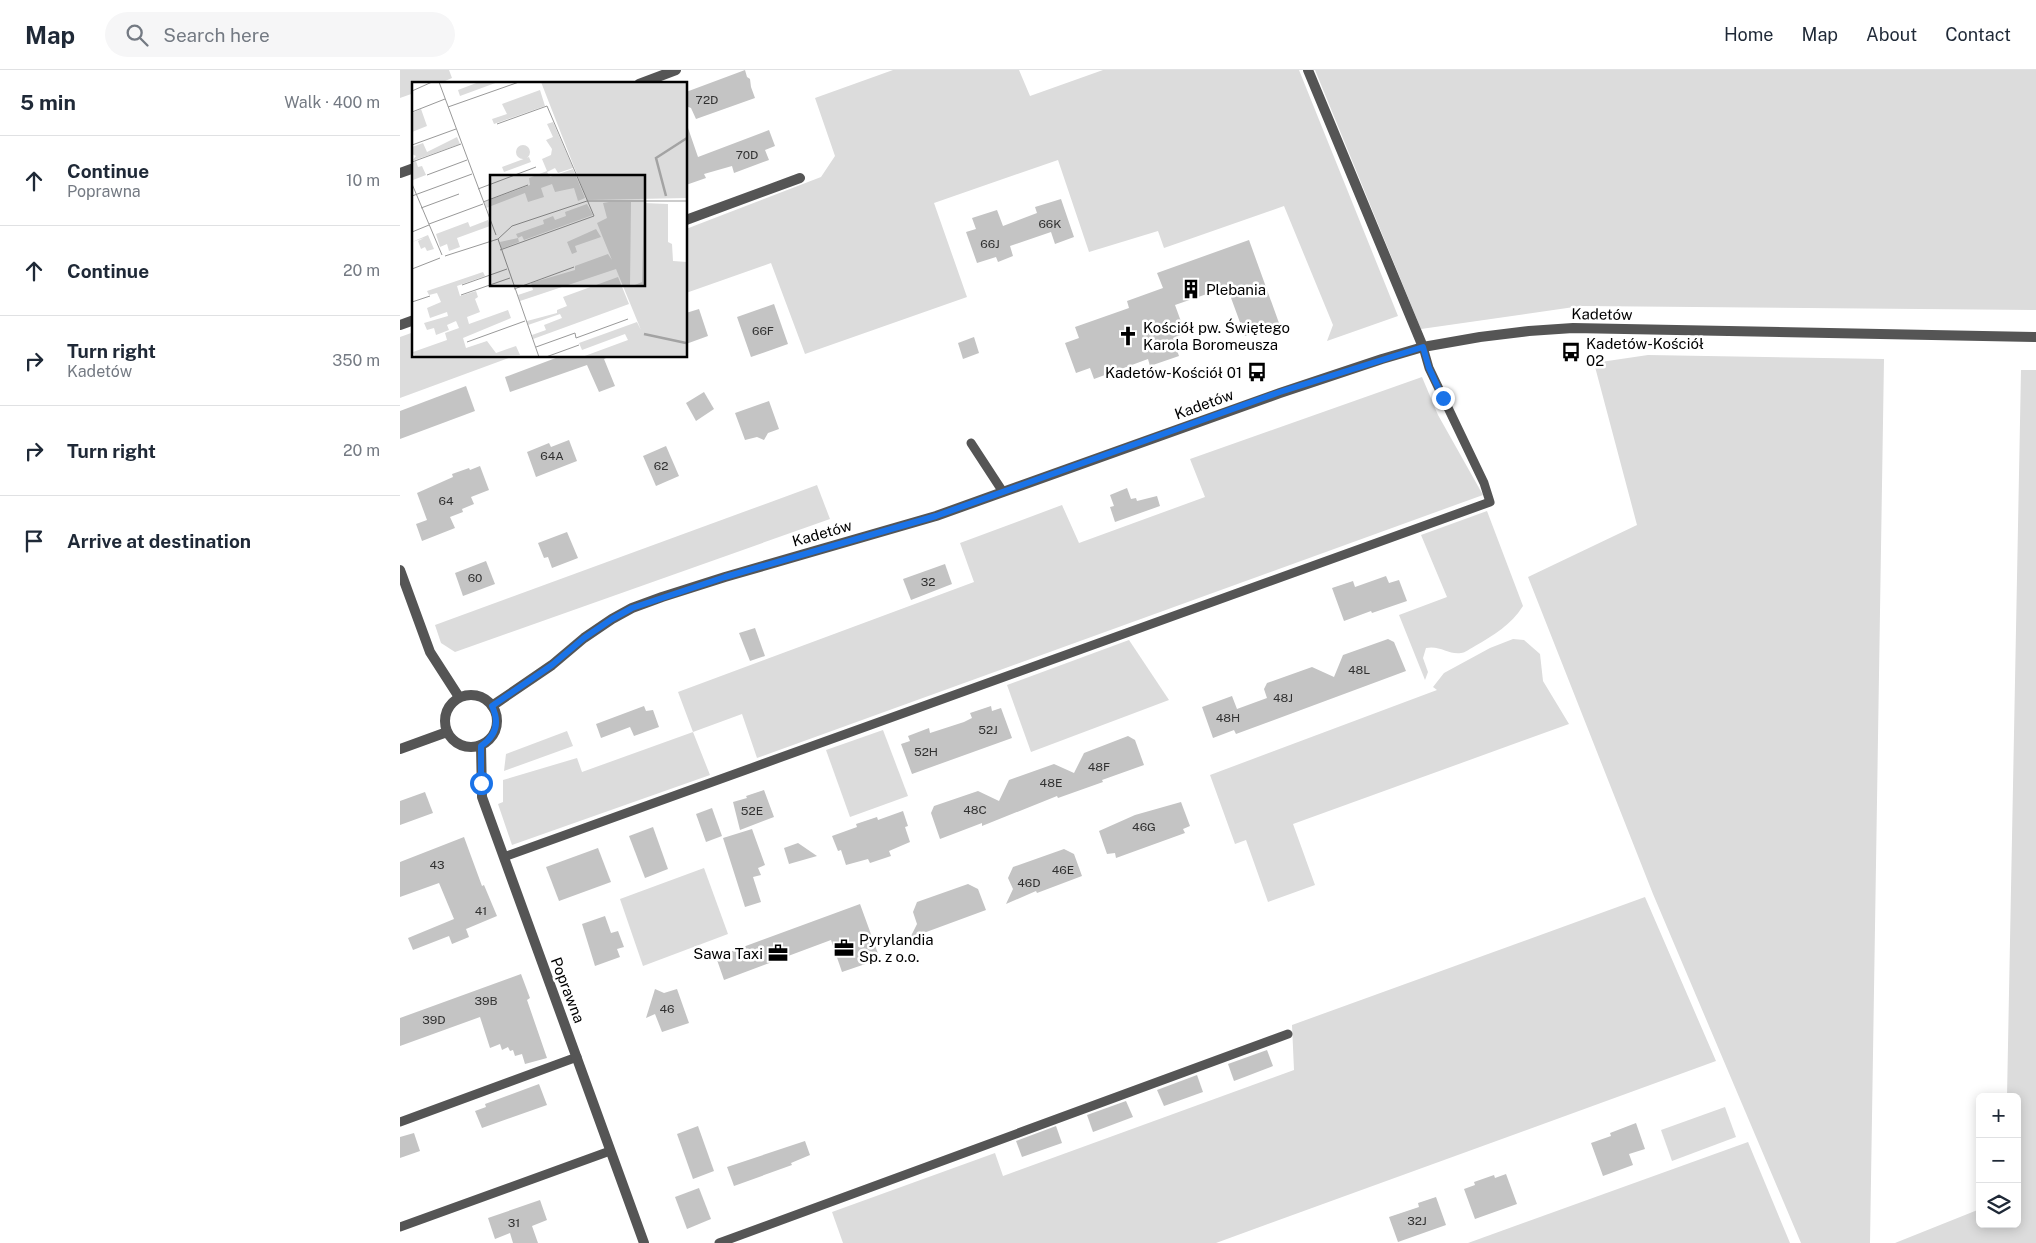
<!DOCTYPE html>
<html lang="en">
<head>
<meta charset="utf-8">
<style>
	:root { --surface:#fff; --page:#f6f6f7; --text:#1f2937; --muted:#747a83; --line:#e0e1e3 }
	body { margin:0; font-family:"Public Sans",sans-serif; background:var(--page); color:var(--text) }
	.controls { position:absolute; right:15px; bottom:15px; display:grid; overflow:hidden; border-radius:8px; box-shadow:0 2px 12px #0003 }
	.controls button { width:45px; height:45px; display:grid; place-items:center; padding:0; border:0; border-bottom:1px solid var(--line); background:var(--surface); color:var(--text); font:25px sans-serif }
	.stop { position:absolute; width:15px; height:15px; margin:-11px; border:4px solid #1a73e8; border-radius:50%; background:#fff }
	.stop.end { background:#1a73e8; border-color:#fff; box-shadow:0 1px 5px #0008 }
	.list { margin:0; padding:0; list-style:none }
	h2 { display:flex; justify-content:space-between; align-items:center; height:65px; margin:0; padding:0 20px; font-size:21px }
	h2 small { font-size:16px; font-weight:400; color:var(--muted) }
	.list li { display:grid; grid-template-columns:32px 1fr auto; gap:15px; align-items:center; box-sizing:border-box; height:90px; padding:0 20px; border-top:1px solid var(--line) }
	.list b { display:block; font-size:19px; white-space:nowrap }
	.list p { margin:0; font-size:16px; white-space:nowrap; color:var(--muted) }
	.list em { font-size:16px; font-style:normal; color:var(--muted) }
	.icon { flex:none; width:28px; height:28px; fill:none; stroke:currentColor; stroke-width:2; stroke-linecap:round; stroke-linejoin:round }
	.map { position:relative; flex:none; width:1636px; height:1173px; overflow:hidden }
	header { display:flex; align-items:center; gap:30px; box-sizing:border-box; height:70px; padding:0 25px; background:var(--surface); border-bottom:1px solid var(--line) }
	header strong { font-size:24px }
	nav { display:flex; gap:28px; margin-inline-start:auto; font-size:18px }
	.search { width:350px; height:45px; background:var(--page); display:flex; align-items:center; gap:12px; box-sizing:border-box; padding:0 18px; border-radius:28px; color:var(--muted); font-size:19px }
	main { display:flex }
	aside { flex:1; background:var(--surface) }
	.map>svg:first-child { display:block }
	.green { fill:#dcdcdc }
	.building { fill:#c4c4c4 }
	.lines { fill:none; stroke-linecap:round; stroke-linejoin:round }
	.service { stroke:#555; stroke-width:9 }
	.minor { stroke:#555; stroke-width:10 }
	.tertiary { stroke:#555; stroke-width:10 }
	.route { stroke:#1a73e8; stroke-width:6 }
	.labels { text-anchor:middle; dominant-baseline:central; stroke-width:5; stroke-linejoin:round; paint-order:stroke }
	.number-label { font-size:12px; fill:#313131 }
	.poi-label { font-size:15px; fill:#000; stroke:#fff; text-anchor:start }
	.street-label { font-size:15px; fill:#000; stroke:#fff }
	.inset-river { fill:none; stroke:#a3a3a3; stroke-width:2.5 }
	.inset-road { fill:none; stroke:#999; stroke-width:1 }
	.view { fill:#000; fill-opacity:0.15; stroke:#000; stroke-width:2.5 }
	.inset-edge { fill:none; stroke:#000; stroke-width:2.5 }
</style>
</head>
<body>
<header>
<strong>Map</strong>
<div class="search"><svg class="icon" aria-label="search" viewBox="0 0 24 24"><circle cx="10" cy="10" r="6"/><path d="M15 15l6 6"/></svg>Search here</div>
<nav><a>Home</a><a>Map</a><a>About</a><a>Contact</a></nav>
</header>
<main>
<aside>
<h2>5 min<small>Walk · 400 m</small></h2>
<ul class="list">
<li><svg class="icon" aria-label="ahead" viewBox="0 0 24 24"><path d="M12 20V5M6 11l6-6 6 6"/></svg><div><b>Continue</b><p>Poprawna</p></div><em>10 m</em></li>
<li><svg class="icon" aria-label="ahead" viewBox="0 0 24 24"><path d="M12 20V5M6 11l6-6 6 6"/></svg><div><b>Continue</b></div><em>20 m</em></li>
<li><svg class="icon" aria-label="right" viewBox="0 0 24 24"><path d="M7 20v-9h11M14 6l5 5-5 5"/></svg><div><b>Turn right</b><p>Kadetów</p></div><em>350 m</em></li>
<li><svg class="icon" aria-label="right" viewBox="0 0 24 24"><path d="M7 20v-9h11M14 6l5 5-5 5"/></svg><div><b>Turn right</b></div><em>20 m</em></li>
<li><svg class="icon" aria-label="arrive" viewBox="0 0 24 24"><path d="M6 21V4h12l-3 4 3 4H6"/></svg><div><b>Arrive at destination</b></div></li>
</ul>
</aside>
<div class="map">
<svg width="1636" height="1173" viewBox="0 0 1636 1173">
	<rect width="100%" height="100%" fill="#fff"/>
	<g class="green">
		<polygon points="0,0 49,0 52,8 38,14 14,14 14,23 0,28"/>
		<polygon points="493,0 619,0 630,26 703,0 899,0 998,246 927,271 933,255 884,136 764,178 758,161 689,182 658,90 534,133 567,227 405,284 371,193 286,223 286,159 421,107 435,86 415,28"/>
		<polygon points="915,0 1636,0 1636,240 1181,236 1021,259"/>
		<polygon points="14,262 14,286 114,286 0,328 0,267"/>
		<polygon points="1248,285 1484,289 1470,1173 1401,1173 1253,824 1128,507 1237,455 1194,293"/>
		<polygon points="1621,300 1636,300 1636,1173 1495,1173 1580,1139 1580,1154 1617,1154 1617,1027 1607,1027"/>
		<polygon points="1022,307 1038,345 1083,425 357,688 342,644 293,662 310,705 112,775 98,734 103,732 103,710 177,688 182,702 293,662 278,622 574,512 560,473 662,435 679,473 805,427 790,389"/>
		<polygon points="417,415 430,449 55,582 41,573 35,555"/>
		<path d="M1087 441 1123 536C1111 555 1094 565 1075 576 1071 578 1065 583 1061 583 1049 585 1040 575 1026 578L1023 588 1028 602 1025 610 999 545 1047 527 1021 465Z"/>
		<polygon points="1113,569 1124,570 1140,584 1143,611 1169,654 893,754 915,815 868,832 846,770 835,774 810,705 1037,620 1033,617 1044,603 1090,578"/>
		<polygon points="729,570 769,630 631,682 607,615"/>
		<polygon points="483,660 508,726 450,747 426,680"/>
		<polygon points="167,661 173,676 104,701 106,684"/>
		<polygon points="304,798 328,864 243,896 220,829"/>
		<polygon points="1245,827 1316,991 816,1173 443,1173 432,1142 595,1083 603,1106 894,1000 892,955"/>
		<polygon points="1325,1037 1336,1067 1272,1091 1261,1060"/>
		<polygon points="1348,1072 1390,1173 1068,1173"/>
	</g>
	<g class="building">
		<polygon points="345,0 347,7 350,9 351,17 355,28 296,49 291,38 286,36 288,29 286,22"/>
		<polygon points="288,58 298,87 369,60 375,76 365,80 369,90 334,103 332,96 304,104 306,108 286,115"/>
		<polygon points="661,129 674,167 655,174 651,162 610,176 613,186 598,192 596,187 577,193 566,162 576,159 572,148 597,140 603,156 637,143 635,137"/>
		<polygon points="849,170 879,253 871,256 872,259 854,265 853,263 845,266 827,217 775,235 783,257 779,258 781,265 773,268 779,286 750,296 748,289 694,309 690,298 676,303 665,273 679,268 675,257 729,238 727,231 763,218 757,203"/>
		<polygon points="374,234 388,274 351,287 337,247"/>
		<polygon points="299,239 308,266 286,274 286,243"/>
		<polygon points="574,267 579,283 563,289 558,273"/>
		<polygon points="161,286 206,286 206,288 204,289 215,316 199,322 187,295 110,322 105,307"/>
		<polygon points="66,316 75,341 0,369 0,341"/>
		<polygon points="304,322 314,339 296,351 286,333"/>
		<polygon points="369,331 379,359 368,363 364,370 357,367 345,370 335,343"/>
		<polygon points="169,370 177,391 136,407 127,382 149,373 151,377"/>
		<polygon points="266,376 279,406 256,416 243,386"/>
		<polygon points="80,396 89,420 71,427 74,434 62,439 63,442 50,447 55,458 22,471 16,454 27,450 17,423 53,407 52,404 69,398 70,400"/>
		<polygon points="727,418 731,429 736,428 737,431 757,426 760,436 715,452 710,437 714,436 710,425"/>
		<polygon points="167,462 178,488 152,498 148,487 144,488 138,473"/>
		<polygon points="86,491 95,514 63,526 55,503"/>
		<polygon points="545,494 552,514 511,530 503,509"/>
		<polygon points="986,506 989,513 999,510 1007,531 972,543 971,541 944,551 932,518 953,511 955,517"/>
		<polygon points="355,558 365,586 350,591 339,563"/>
		<polygon points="988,569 994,572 1006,601 836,664 834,660 813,668 802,637 832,626 837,639 867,628 864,619 867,613 912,597 934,607 943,585"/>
		<polygon points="244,636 246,641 253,640 259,657 234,666 230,657 201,668 196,654"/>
		<polygon points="591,636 592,641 601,638 612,668 512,704 501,674 510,671 508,666 529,658 530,663 564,652 572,648 570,643"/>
		<polygon points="728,666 735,670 744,695 702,710 703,712 658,728 657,726 582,756 582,753 540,769 531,743 534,736 578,721 599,731 609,710 654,694 674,703 684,683"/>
		<polygon points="364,720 374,747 340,760 333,732 347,728 346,726"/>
		<polygon points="25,722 33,743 0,755 0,731"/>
		<polygon points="781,732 790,756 783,759 785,763 716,788 715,783 707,784 699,761 735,745"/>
		<polygon points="312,738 322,766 306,772 296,744"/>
		<polygon points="503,741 508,756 505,757 510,772 489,781 491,786 470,793 468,789 446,795 441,780 438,781 432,766 457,757 456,754 477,747 478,750"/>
		<polygon points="253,757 268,799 245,808 229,766"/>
		<polygon points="352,759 365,795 358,798 361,805 353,807 361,832 345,837 323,768"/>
		<polygon points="64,767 82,816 84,815 97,846 66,859 69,867 52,874 49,866 13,880 8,868 54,849 39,813 0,827 0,792"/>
		<polygon points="398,773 417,786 389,794 384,778"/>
		<polygon points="198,778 211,812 159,831 146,797"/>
		<polygon points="664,779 674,784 682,806 637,823 636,821 606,834 613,819 608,808 613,797"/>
		<polygon points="568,814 578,819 586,840 510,868 517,854 513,842 517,832"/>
		<polygon points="460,834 480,889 442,902 431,870 324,910 316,887"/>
		<polygon points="205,846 211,863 218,861 224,877 217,879 220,887 195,896 182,854"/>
		<polygon points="121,904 130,928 127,930 147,988 125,994 122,984 115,986 113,980 110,981 108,977 102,980 100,974 90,978 80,947 0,976 0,948"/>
		<polygon points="255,919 264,923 277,919 289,953 262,962 255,944 246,948"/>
		<polygon points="867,980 873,996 834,1011 828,994"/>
		<polygon points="797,1005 803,1022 764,1036 757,1020"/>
		<polygon points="139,1014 147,1035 82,1058 75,1041 86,1037 85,1034"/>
		<polygon points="726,1031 733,1047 693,1062 687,1045"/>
		<polygon points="1236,1053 1245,1079 1229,1084 1233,1095 1203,1106 1191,1073 1211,1066 1210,1063"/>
		<polygon points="298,1056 314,1101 293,1109 277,1064"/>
		<polygon points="656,1056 662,1073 622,1087 616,1071"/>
		<polygon points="14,1063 20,1081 0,1088 0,1067"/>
		<polygon points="405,1071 410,1085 391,1093 392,1095 334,1116 327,1097"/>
		<polygon points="1106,1104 1117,1134 1075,1149 1064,1119 1075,1115 1074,1112 1094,1105 1095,1108"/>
		<polygon points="299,1118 311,1149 287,1159 275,1127"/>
		<polygon points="1036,1127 1046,1155 998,1172 989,1147 1019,1137 1018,1133"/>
		<polygon points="140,1130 147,1150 132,1156 138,1173 113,1173 110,1163 95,1169 88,1148"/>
	</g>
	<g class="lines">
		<g class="service">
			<polyline points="571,373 603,422"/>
			<polyline points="104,787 1090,432 1084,413 1029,298 1023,277"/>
			<polyline points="0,1052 177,987"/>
			<polyline points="0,1157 210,1081"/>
			<polyline points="319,1173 888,964"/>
		</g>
		<g class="minor">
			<polyline points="908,0 1023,277"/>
			<polyline points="239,14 276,0"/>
			<polyline points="0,103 14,98"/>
			<polyline points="286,150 400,108"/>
			<polyline points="0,255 14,250"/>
			<polyline points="0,500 30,582 59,627"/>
			<polyline points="81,675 82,727 244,1173"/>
		</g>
		<g class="tertiary">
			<circle cx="71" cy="651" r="26"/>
			<polyline points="92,636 152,595 184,568 212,549 232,538 262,527 325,507 536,446 880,323 982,289 1023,277 1080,267 1129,261 1173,258 1636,267"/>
			<polyline points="0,679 47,662"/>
		</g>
	</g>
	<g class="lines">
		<path class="route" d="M81 713V676C96 666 100 653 92 636L152 595 184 568 212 549 232 538 325 507 536 446 880 322 1023 277 1029 298 1043 328"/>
	</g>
	<defs>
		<symbol id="building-bare" viewBox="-9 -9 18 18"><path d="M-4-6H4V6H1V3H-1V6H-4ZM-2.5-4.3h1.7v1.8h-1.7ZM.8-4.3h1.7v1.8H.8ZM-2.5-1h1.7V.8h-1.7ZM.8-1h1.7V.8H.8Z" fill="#000" stroke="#fff" stroke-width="2.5" paint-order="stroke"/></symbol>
		<symbol id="church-bare" viewBox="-9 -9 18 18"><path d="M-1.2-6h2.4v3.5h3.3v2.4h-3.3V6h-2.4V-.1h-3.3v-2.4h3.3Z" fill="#000" stroke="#fff" stroke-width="2.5" paint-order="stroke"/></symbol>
		<symbol id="bus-bare" viewBox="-9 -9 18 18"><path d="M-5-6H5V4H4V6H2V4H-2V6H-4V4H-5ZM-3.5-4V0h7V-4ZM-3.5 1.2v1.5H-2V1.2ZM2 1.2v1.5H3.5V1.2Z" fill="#000" stroke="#fff" stroke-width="2.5" paint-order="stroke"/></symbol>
		<symbol id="office-bare" viewBox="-9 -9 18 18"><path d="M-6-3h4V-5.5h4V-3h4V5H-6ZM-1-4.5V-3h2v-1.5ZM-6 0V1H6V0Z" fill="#000" stroke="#fff" stroke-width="2.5" paint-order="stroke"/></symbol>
	</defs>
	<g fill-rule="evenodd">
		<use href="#building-bare" x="777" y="205" width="28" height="28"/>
		<use href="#church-bare" x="714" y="252" width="28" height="28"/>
		<use href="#bus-bare" x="1157" y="268" width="28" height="28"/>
		<use href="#bus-bare" x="843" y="288" width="28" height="28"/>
		<use href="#office-bare" x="430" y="864" width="28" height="28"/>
		<use href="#office-bare" x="364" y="869" width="28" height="28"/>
	</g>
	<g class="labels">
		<g class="number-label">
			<text x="307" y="30">72D</text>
			<text x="347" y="85">70D</text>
			<text x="650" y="154">66K</text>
			<text x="590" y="174">66J</text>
			<text x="363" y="261">66F</text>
			<text x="152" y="386">64A</text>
			<text x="261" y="396">62</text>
			<text x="46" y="431">64</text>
			<text x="75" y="508">60</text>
			<text x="528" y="512">32</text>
			<text x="959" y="600">48L</text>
			<text x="883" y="628">48J</text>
			<text x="828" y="648">48H</text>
			<text x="588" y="660">52J</text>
			<text x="526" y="682">52H</text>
			<text x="699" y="697">48F</text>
			<text x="651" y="713">48E</text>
			<text x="575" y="740">48C</text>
			<text x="352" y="741">52E</text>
			<text x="744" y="757">46G</text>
			<text x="37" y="795">43</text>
			<text x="663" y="800">46E</text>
			<text x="629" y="813">46D</text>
			<text x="81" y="841">41</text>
			<text x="86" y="931">39B</text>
			<text x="267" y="939">46</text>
			<text x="34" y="950">39D</text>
			<text x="1017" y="1151">32J</text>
			<text x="114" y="1153">31</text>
		</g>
		<g class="poi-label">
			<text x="806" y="219">Plebania</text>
			<text x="743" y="257">Kościół pw. Świętego<tspan x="743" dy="17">Karola Boromeusza</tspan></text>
			<text x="1186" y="273">Kadetów-Kościół<tspan x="1186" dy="17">02</tspan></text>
			<text x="842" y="302" text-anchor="end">Kadetów-Kościół 01</text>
			<text x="459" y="869">Pyrylandia<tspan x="459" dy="17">Sp. z o.o.</tspan></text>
			<text x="363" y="883" text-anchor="end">Sawa Taxi</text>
		</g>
		<g class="street-label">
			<text transform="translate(1202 244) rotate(1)">Kadetów</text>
			<text transform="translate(804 334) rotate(-20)">Kadetów</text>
			<text transform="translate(422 463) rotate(-16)">Kadetów</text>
			<text transform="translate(168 920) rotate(69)">Poprawna</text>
		</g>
	</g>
	<g transform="translate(12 12)">
		<rect width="275" height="275" fill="#fff"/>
		<path d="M67 0H86L48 14 46 8ZM129 0H275V116L175 118ZM128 8 133 24 82 42 80 37 95 32 90 22ZM9 27 15 44 0 50V31ZM141 40 161 86 146 91 143 86 135 90 138 95 161 87 173 116 166 119 162 106 143 110 140 102 129 106 132 115 116 120 113 111 74 126 72 120 118 103 117 96 135 89 130 77 139 73 140 67 134 58 141 55 135 42ZM45 55 48 62 0 79 4 74 0 72V65L11 61 15 70ZM104 70a7 7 0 1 1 14 0a7 7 0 1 1-14 0ZM117 75 119 80 92 90 90 85ZM4 79 6 85 10 84 14 93 1 98 0 81ZM197 120H219L218 205 230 200 232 121 256 122V160L260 162 261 179 275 180V275H170L216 258 213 252 170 268 167 261 225 240 229 248 204 187 108 219 106 213 121 208 119 201 163 188V184L196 172 200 178 185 141 195 136 191 121ZM175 122 181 133 112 158 110 154 106 156 107 160 89 167 88 160 106 156 104 152 132 142 131 138 141 134 143 138 154 134 153 130ZM76 138 78 144 45 156 48 165 37 169 35 162 28 165 24 152 56 140 58 145ZM184 147 189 155 163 164 165 170 160 172 155 160ZM16 153 22 167 15 169 13 165 9 167 6 159 12 156 0 160ZM71 190 73 194 45 204 48 214 64 209 66 215 63 217 68 230 55 235 57 242 96 228 99 236 51 256 54 266 75 259 84 271 104 264 108 273 3 275 1 270 35 258 33 251 47 246 44 239 35 243 37 248 24 253 22 246 15 248 12 241 36 234 35 230 18 236 15 226 29 220 25 211 17 213 15 209ZM206 195 217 222 121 257 120 253 134 248 132 243 150 236 148 232 116 243 115 239 145 231V228L155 224 151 215Z" fill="#dcdcdc"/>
		<path class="inset-river" d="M254 114 244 76 275 56M232 252 274 261"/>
		<path class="inset-road" d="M27 0 84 153M0 9 20 0M36 25 107 0M0 30 33 17M85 42 135 24 182 134 88 168M0 63 44 47M0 80 49 62M15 93 55 78M0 102 30 173M66 107 124 85M0 114 60 92M71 120 116 103M9 126 47 112M17 142 71 122M0 150 17 143M86 157 127 275M33 174 86 157 100 144 175 119H275M0 187 28 176M50 203 95 187M102 207 162 185M49 213 98 196M0 220 18 214M55 260 113 239M124 265 163 251 164 256 216 237M134 275 167 263"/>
		<path class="view" d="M78 93H233V204H78Z"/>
		<rect width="275" height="275" class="inset-edge"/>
	</g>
</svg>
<div class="controls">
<button>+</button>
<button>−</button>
<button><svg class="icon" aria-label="layers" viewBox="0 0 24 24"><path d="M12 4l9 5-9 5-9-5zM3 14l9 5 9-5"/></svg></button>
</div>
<div class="stop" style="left:81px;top:713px"></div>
<div class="stop end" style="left:1043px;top:328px"></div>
</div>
</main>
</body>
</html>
